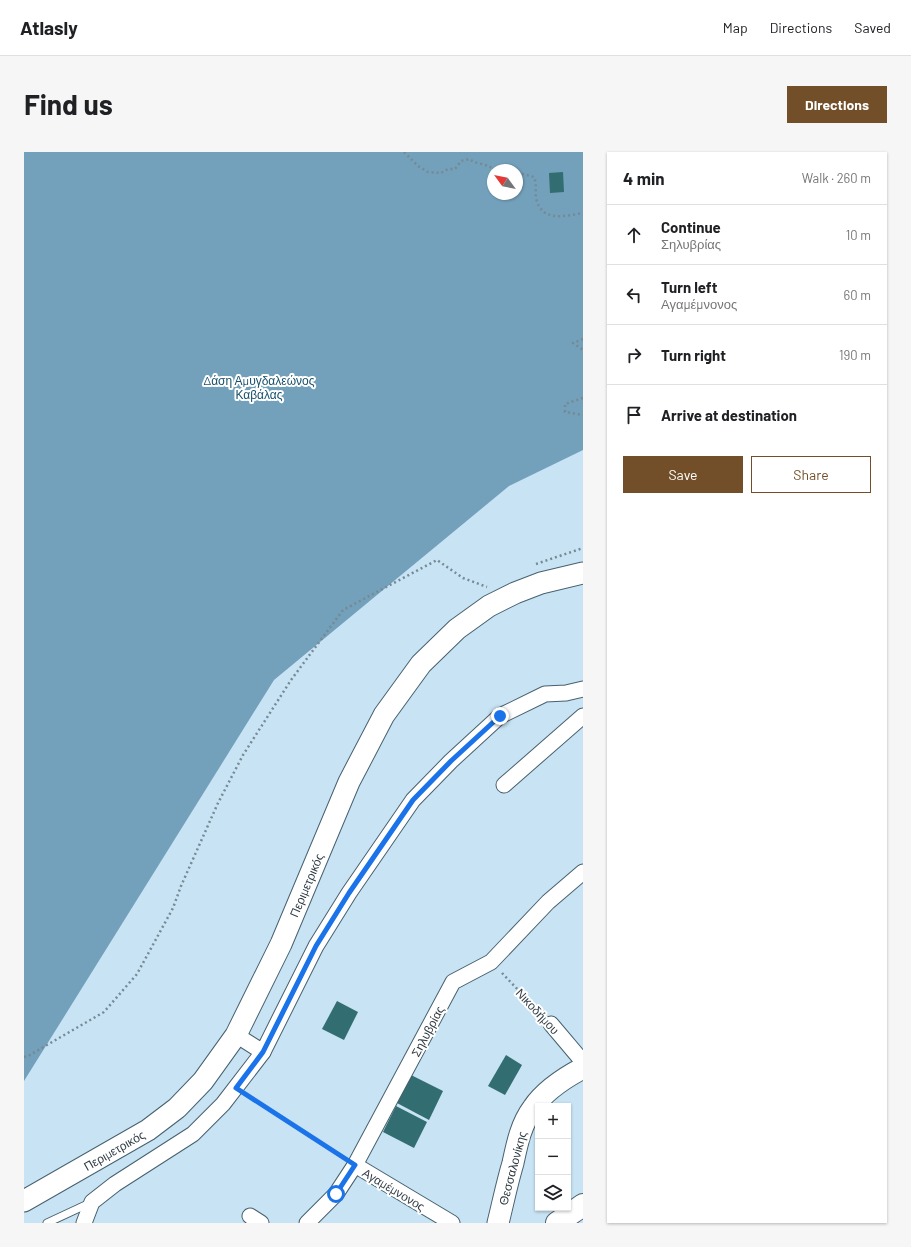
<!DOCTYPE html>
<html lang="en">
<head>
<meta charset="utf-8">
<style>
	:root { --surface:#fff; --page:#f6f6f6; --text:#202124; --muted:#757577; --line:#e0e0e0; --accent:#724f28 }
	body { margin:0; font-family:Barlow,sans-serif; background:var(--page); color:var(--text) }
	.controls { position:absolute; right:12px; bottom:12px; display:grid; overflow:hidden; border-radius:0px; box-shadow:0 1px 3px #0004 }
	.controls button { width:36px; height:36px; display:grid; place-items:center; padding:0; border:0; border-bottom:1px solid var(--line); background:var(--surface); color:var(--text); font:20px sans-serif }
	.compass { position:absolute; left:463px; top:12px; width:36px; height:36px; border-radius:50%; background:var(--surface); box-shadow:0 1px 3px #0004; rotate:303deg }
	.stop { position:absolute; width:12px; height:12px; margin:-9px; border:3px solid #1a73e8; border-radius:50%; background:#fff }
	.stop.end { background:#1a73e8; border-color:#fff; box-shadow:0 1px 4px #0008 }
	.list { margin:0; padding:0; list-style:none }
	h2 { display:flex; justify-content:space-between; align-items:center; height:52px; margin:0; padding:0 16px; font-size:17px }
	h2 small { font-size:13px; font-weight:400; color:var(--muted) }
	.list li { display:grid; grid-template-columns:26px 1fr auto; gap:12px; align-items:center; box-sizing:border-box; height:60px; padding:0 16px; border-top:1px solid var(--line) }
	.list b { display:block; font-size:15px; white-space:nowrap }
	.list p { margin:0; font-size:13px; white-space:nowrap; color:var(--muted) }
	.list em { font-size:13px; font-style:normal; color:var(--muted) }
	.actions { display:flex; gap:8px; padding:12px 16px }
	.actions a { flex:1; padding:9px 0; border:1px solid var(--accent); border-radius:0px; text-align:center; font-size:14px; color:var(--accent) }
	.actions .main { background:var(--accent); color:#fff }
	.icon { flex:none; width:22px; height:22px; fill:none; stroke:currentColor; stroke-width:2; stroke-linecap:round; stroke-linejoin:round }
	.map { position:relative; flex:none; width:559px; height:1071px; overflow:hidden; border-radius:0px }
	header { display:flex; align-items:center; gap:24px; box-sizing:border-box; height:56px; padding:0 20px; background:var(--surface); border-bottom:1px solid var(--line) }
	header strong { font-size:19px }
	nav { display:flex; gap:22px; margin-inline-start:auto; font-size:14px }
	.intro { display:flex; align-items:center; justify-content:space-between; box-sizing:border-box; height:96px; padding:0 24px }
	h1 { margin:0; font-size:28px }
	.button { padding:10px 18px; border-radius:0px; background:var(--accent); color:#fff; font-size:14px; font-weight:700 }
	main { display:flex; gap:24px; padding:0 24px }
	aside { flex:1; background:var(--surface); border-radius:0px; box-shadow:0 1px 3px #0004 }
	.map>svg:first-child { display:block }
	.forest { fill:#73a0ba; fill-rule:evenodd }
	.building { fill:#326d71 }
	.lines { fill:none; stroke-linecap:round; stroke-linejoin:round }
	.lane-casing { stroke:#47606e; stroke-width:9 }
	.street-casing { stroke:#47606e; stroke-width:17 }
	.secondary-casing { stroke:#47606e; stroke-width:23 }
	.primary-casing { stroke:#47606e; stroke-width:24 }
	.path { stroke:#768994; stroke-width:2.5; stroke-dasharray:2 3; stroke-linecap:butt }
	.lane { stroke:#fff; stroke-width:7 }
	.street { stroke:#fff; stroke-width:15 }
	.secondary { stroke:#fff; stroke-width:21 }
	.primary { stroke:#fff; stroke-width:22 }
	.route { stroke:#1a73e8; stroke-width:5 }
	.labels { text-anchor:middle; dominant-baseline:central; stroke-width:4; stroke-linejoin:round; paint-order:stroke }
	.park-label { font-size:12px; fill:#17506b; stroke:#fff }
	.street-label { font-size:12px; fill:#313c43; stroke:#fff }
</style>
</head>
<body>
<header>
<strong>Atlasly</strong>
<nav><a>Map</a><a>Directions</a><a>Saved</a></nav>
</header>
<div class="intro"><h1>Find us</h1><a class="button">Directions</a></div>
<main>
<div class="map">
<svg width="559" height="1071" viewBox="0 0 559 1071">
	<rect width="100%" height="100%" fill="#c7e3f4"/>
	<path class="forest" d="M0 0H559V298L485 334 250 528 0 929ZM469 18H493V42H469Z"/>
	<g class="building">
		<polygon points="539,20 540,40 526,41 525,21"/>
		<polygon points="313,849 334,860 320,888 298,877"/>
		<polygon points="482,903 498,913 481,943 464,934"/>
		<polygon points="387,923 419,939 405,968 373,951"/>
		<polygon points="372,954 403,970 390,996 359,980"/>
	</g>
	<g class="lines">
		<defs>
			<polyline id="lane" points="23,1071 66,1051"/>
			<g id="street">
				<polyline points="480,633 559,564"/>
				<polyline points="527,872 559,910"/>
				<polyline points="212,883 239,900 292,794 325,741 389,648 427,609 476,564 521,542 542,541 559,537"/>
				<polyline points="331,1013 428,1071"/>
				<polyline points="226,1064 237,1071"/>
				<polyline points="60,1071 68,1050 91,1032 169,982 199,952 239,900"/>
				<polyline points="283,1071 312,1042 331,1013 429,830 467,810 524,750 559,720"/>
			</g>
			<g id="secondary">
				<polyline points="0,1049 124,978 153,956 179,929 212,883 257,792 325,630 360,563 397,512 433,477 465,454 491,441 517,431 559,421"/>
				<path d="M474 1071C479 1051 483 1031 489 1011 493 992 497 972 509 956 521 938 540 926 559 916"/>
			</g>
			<polyline id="primary" points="533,1071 559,1053"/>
		</defs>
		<use href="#lane" class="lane-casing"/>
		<use href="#street" class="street-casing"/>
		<use href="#secondary" class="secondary-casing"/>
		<use href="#primary" class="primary-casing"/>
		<g class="path">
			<polyline points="380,0 394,14 404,20 417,21 424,17 431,17 437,9 445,7 450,10 465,14 470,18"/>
			<path d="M493 23 499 22 510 25C513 32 511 39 512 46 518 71 540 64 559 61"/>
			<polyline points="559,187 549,191 559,198"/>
			<polyline points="559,246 541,252 541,260 559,263"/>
			<polyline points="512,412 559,396"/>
			<polyline points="478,821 517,862"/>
			<polyline points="0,905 4,904 80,860 113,822 149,756 157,734 194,651 219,603 267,528 319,458 413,408 439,426 463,435"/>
			<polyline points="224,944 319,1006"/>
		</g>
		<use href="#lane" class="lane"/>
		<use href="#street" class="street"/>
		<use href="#secondary" class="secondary"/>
		<use href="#primary" class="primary"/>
	</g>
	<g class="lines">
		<polyline class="route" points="312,1042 331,1013 212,936 239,900 292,794 325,741 389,648 427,609 476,564"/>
	</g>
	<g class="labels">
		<g class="park-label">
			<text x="235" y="228">Δάση Αμυγδαλεώνος<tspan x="235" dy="14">Καβάλας</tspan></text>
		</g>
		<g class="street-label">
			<text transform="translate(282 733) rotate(-67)">Περιμετρικός</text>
			<text transform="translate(514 859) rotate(47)">Νικοδήμου</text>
			<text transform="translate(403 879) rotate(-62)">Σηλυβρίας</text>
			<text transform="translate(90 998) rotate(-30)">Περιμετρικός</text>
			<text transform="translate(488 1016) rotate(-75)">Θεσσαλονίκης</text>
			<text transform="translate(370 1037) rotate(31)">Αγαμέμνονος</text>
		</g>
	</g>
</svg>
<div class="controls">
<button>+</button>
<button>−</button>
<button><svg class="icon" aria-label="layers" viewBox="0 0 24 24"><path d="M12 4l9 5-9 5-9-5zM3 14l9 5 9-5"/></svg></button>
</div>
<svg class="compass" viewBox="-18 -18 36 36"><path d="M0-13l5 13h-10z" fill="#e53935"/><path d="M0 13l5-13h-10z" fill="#757577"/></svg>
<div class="stop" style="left:312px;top:1042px"></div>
<div class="stop end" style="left:476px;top:564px"></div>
</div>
<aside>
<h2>4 min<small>Walk · 260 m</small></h2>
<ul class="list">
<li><svg class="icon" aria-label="ahead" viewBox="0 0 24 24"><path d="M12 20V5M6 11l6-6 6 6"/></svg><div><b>Continue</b><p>Σηλυβρίας</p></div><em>10 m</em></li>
<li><svg class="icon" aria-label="left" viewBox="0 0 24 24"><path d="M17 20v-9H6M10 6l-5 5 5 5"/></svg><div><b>Turn left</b><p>Αγαμέμνονος</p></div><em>60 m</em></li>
<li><svg class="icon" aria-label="right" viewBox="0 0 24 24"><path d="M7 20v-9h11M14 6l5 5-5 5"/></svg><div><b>Turn right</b></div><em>190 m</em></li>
<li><svg class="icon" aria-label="arrive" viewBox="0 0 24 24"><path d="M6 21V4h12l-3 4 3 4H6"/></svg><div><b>Arrive at destination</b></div></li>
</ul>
<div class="actions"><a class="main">Save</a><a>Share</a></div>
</aside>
</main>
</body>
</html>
